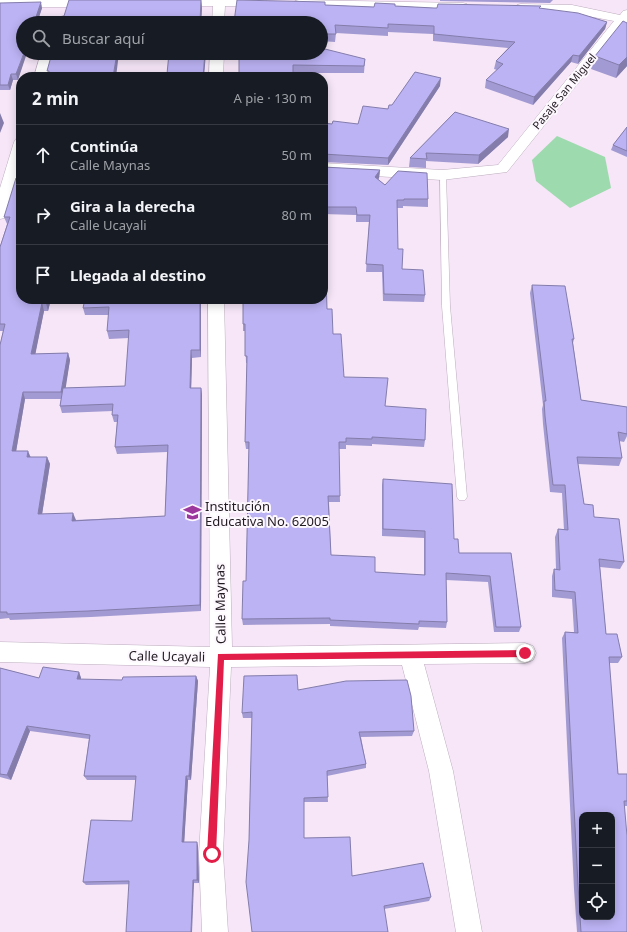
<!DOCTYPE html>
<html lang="es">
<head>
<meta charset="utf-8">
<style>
	:root { --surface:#171b24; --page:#20242c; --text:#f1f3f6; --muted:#9ea1a6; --line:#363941 }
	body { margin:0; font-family:"Noto Sans",sans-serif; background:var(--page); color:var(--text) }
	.controls { position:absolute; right:12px; bottom:12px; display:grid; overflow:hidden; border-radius:8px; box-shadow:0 2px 10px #0003 }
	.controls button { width:36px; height:36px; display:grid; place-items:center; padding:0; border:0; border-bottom:1px solid var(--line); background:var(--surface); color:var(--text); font:20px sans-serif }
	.stop { position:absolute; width:12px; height:12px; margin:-9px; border:3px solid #e11d48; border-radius:50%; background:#fff }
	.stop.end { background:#e11d48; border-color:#fff; box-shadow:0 1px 4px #0008 }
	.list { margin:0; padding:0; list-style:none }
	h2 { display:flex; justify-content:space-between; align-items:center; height:52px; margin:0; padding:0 16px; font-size:17px }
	h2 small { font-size:13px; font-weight:400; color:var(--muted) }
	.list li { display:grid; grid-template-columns:26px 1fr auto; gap:12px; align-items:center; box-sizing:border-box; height:60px; padding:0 16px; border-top:1px solid var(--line) }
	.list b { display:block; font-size:15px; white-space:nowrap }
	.list p { margin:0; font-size:13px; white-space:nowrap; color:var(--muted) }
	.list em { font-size:13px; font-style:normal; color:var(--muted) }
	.icon { flex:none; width:22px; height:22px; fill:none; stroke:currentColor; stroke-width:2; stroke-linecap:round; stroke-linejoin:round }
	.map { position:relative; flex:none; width:627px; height:932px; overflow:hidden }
	.search { position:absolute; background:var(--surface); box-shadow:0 2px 10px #0003; left:16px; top:16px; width:312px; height:44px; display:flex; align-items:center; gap:10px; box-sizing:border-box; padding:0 14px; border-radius:22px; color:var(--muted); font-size:15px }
	.panel { position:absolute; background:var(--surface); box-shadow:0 2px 10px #0003; left:16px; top:72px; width:312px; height:232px; border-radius:16px }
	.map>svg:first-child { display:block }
	.green { fill:#9ddaad }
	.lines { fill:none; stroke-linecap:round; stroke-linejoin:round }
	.lane-casing { stroke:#bdadbe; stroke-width:1 }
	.street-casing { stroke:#bdadbe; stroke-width:1 }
	.lane { fill:#fff; fill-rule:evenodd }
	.street { fill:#fff; fill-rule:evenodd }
	.wall { fill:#a29ad2; fill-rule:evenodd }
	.shaded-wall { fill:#847dab }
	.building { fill:#bcb3f4; stroke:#847dab; fill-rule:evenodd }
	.route { fill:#e11d48 }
	.labels { text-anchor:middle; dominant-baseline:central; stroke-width:4; stroke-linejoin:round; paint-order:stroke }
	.far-street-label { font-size:11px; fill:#211b21; stroke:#fdf7fe }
	.poi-label { font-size:13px; fill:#211b21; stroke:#fdf7fe; text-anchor:start }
	.street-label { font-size:13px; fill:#211b21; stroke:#fdf7fe }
</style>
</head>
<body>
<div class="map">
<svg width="627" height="932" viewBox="0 0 627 932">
	<rect width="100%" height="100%" fill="#f6e6f8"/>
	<polygon class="green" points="557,136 605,157 611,188 570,208 536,181 532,160"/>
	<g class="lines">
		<defs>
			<polygon id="lane" points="440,173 442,173 446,175 450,306 467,497 465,500 459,500 457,497 442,306"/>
			<g id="street">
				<polygon points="0,0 96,0 99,3 97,6 93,7 0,7"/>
				<polygon points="170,0 266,0 269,3 267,6 263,7 225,6 224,23 212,23 213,6 175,6 171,5 169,2"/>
				<polygon points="299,0 463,3 467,4 469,7 467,10 463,11 295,7 293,4 295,1"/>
				<polygon points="521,4 572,5 620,15 623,11 627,10 627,22 507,172 442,180 323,173 323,163 442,170 498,165 614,21 572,13 517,11 515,8 517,5"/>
				<polygon points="41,53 55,53 48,77 34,77"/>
				<polygon points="210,53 224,53 223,77 209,77"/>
				<polygon points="21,138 21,167 8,214 5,218 0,219 0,188 14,142 16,139"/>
				<polygon points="208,299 224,299 232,647 525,643 533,646 536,653 533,660 525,663 424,664 453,771 482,932 456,932 429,771 402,665 231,667 223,854 228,932 202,932 199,854 210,667 0,662 0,642 210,647"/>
			</g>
		</defs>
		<use href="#lane" class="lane-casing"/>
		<use href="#street" class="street-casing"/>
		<use href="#lane" class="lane"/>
		<use href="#street" class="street"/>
	</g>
	<g class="wall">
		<polygon points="201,0 202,8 201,22 234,22 325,5 374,7 395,6 434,8 540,8 607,22 605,29 578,64 571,62 533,105 485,88 486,80 497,70 494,69 496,61 508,48 433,41 433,34 388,32 388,36 336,33 335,42 321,41 321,23 57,23"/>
		<polygon points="440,0 553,0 550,3 440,1"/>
		<polygon points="0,3 42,8 37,23 23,23 18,80 13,80 10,90 0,90"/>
		<polygon points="627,23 627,66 616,78 591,69 595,56"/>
		<polygon points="239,53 365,59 364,73 293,73"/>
		<polygon points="440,86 388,165 323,162 323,123 332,124 358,124 388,109 392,105"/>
		<polygon points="455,112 508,137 478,164 426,161 426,168 409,167 410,158"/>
		<polygon points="627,127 627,157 611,150 613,145"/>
		<polygon points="323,167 380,170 379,178 378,179 385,185 428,199 428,207 403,206 403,208 397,208 398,249 402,269 425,295 424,302 383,301 382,272 366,272 369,222 356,222 356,215 323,214"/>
		<path d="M21 176V299H67H51L48 311H44L35 354 68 353 70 360 65 388 125 386 129 338 109 339 107 331 109 315H85L83 308 201 299V357L192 358 191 388H201L202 395 201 611 91 617 10 620 9 618 0 619V345L3 331H0V247L7 224 4 217ZM25 399H61L60 406 62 413 113 411 112 415 114 422H117L115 447 117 454 167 452 165 516 75 520H76L42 514 50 464 47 457H31L16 451Z"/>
		<polygon points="532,285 574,339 573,343 581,400 627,407 627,436 624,442 619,441 622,458 619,466 578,464 584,504 594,517 624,562 620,569 600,567 606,634 622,657 618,663 609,663 618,774 627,774 627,806 624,806 627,932 577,932 574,889 562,638 565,632 574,632 572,599 552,597 552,576 554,569 556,569 555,537 558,529 564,530 562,493 550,492 543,424 542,409 543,405 530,293"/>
		<polygon points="327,309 333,334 344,377 385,406 425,440 424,447 372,444 372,446 346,445 346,449 339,449 340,502 329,502 331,555 375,572 424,575 424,538 382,536 382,485 383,479 454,539 459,553 511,553 521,627 519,632 494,632 488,582 446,580 447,622 446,628 419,627 418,630 330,626 330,624 243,625 242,619 246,581 249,449 246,449 245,442 247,363 246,363 245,331 243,331 243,324"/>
		<polygon points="0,668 39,678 79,672 81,678 81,680 122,680 196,676 198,681 191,780 188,780 184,842 198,846 199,883 86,885 83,882 132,821 136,780 87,780 84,776 89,739 30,731 11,780 0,777"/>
		<polygon points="298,690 414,731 412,736 361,737 366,764 366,768 327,776 328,802 304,802 304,838 352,876 431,897 429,901 384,909 249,840 252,718 243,718 242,713"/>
	</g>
	<g class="shaded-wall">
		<polygon points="201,0 202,8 201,23 200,23"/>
		<polygon points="41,2 42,8 37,23 34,23"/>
		<polygon points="607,22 605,29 578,64 579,56"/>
		<polygon points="24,53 27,53 18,80 16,74"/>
		<polygon points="117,53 119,53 116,77 113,77"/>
		<polygon points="205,53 206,53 204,77 203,77"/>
		<polygon points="573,55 571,62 533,105 534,97"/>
		<polygon points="627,57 627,66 616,78 619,65"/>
		<polygon points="11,74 13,80 10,90 8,85"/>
		<polygon points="441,78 440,86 388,165 388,158"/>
		<polygon points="0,113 4,123 0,133"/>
		<polygon points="509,129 508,137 478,164 479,155"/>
		<polygon points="380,170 379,178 375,185 375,177"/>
		<polygon points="47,299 51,299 48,311 46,303"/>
		<polygon points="200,299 201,299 201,357 200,350"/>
		<polygon points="42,303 44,311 34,361 31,354"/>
		<polygon points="191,350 192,358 191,395 190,388"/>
		<polygon points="68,353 70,360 64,399 61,392"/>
		<polygon points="201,388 202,395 201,611 200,605"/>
		<polygon points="23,392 25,399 15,458 12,451"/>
		<polygon points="28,451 31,458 27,457"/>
		<polygon points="47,457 50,464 41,521 38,514"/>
		<polygon points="73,513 76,520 75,527 72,521"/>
		<polygon points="79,672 81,678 79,685 77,679"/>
		<polygon points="196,676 198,681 191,780 189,776"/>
		<polygon points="27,726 30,731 11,780 7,775"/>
		<polygon points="186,776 188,780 184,846 182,842"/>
		<polygon points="197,842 198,846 199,883 197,880"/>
		<polygon points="193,880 194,883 192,932 191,932"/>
	</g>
	<g class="building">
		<polygon points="69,0 201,0 200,22 234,22 237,0 325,2 325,5 374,7 375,3 395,4 395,6 434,8 437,8 438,4 541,6 539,8 578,13 607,22 579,56 573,55 534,97 486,80 503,64 496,61 515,42 434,34 434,26 388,24 388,28 335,25 336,34 321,34 321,23 57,23 58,17 64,16"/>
		<polygon points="41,2 34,23 23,23 23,53 24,53 16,74 11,74 8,85 0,85 0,3"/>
		<polygon points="623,21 627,23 627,57 619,65 595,56"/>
		<polygon points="321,48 365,59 364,66 293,65 293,77 239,77 239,53 321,53"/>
		<polygon points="52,53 117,53 113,77 48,77 49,71 47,71"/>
		<polygon points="169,53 205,53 203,77 163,77 163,74 167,74"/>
		<polygon points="415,72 441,78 388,158 323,154 323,123 332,124 333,121 358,124 363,106 388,109 389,105 392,105"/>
		<polygon points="455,112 509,129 479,155 426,153 427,159 410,158"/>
		<polygon points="627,127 627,151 613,145"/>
		<polygon points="323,167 380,170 375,177 385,185 398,171 427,173 428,199 404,199 404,200 397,200 398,249 403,249 402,269 423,270 425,295 384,294 383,265 366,264 370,215 357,215 356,207 323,207"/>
		<polygon points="21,176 21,299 47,299 46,303 42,303 31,354 68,353 61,392 23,392 12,451 28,451 27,457 47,457 38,514 73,513 72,521 165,516 168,445 115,447 118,415 112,415 113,404 60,406 63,388 125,386 129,330 107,331 109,307 83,308 85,299 200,299 200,350 191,350 190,388 201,388 200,605 88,611 7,614 7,612 0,612 0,345 5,324 0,324 0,247 10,217 4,217 16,178"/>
		<polygon points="323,277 326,277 327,309 332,309 333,334 341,334 344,377 388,378 385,406 426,409 425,440 372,437 372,439 346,438 346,442 339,442 340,496 328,496 331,555 375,557 375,572 425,575 425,531 383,529 383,479 452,484 454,539 458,539 459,553 511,553 521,627 496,627 490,576 446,573 447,622 419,621 419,624 330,620 330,618 242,619 243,581 246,581 249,442 245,442 247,356 245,356 245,324 243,324 243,299 323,299"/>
		<path d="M532 285 565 286 574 339H572L581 400 627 407V434L618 432 622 458 577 457 584 504 593 505 594 517 619 519 624 562 599 559 606 634H617L622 657H609L618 774H627V801H624L627 836V932H581L578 885 565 632 578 633 575 592 555 590 554 569 560 570 558 529 568 530 565 485H553L545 416 544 401H546ZM582 815H612V917H582Z"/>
		<polygon points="43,667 79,672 77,679 122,680 123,677 196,676 189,776 186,776 182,842 197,842 197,880 193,880 191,932 126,932 129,881 83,882 91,820 132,821 136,776 84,776 90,735 27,726 7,775 0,774 0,668 39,678"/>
		<polygon points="297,675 298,690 346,681 407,680 411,696 414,731 359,732 366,764 327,771 328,797 304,798 304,838 350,837 352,876 423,863 431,897 384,906 388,932 252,932 246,882 249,840 252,712 242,713 244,676"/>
	</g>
	<polygon class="route" points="525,650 529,653 525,657 224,660 216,854 214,857 212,858 209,857 207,854 218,654"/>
	<defs>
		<symbol id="school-bare" viewBox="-9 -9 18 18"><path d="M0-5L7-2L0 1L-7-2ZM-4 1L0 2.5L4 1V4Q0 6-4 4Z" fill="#9b379d" stroke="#fdf7fe" stroke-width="2.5" paint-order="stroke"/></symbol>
	</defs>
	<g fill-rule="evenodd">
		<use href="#school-bare" x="180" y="500" width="25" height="25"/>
	</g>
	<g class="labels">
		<g class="far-street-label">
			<text transform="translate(564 91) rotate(-51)">Pasaje San Miguel</text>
		</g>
		<g class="poi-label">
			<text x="205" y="506">Institución<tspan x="205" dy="15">Educativa No. 62005</tspan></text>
		</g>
		<g class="street-label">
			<text transform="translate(220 604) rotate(-91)">Calle Maynas</text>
			<text transform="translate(167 656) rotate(1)">Calle Ucayali</text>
		</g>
	</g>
</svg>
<div class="controls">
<button>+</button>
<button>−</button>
<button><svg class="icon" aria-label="locate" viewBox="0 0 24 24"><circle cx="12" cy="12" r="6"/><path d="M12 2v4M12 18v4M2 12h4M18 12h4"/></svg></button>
</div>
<div class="stop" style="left:212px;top:854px"></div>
<div class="stop end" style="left:525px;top:653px"></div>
<div class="search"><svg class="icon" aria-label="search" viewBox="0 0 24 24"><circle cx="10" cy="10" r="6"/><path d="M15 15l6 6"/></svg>Buscar aquí</div>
<section class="panel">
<h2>2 min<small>A pie · 130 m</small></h2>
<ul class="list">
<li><svg class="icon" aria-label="ahead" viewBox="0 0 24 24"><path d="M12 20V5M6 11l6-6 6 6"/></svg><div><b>Continúa</b><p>Calle Maynas</p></div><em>50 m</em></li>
<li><svg class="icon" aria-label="right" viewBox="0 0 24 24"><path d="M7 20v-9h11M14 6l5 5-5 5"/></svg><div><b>Gira a la derecha</b><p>Calle Ucayali</p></div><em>80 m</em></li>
<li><svg class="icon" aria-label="arrive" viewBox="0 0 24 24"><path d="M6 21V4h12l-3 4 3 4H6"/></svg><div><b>Llegada al destino</b></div></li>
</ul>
</section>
</div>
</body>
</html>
